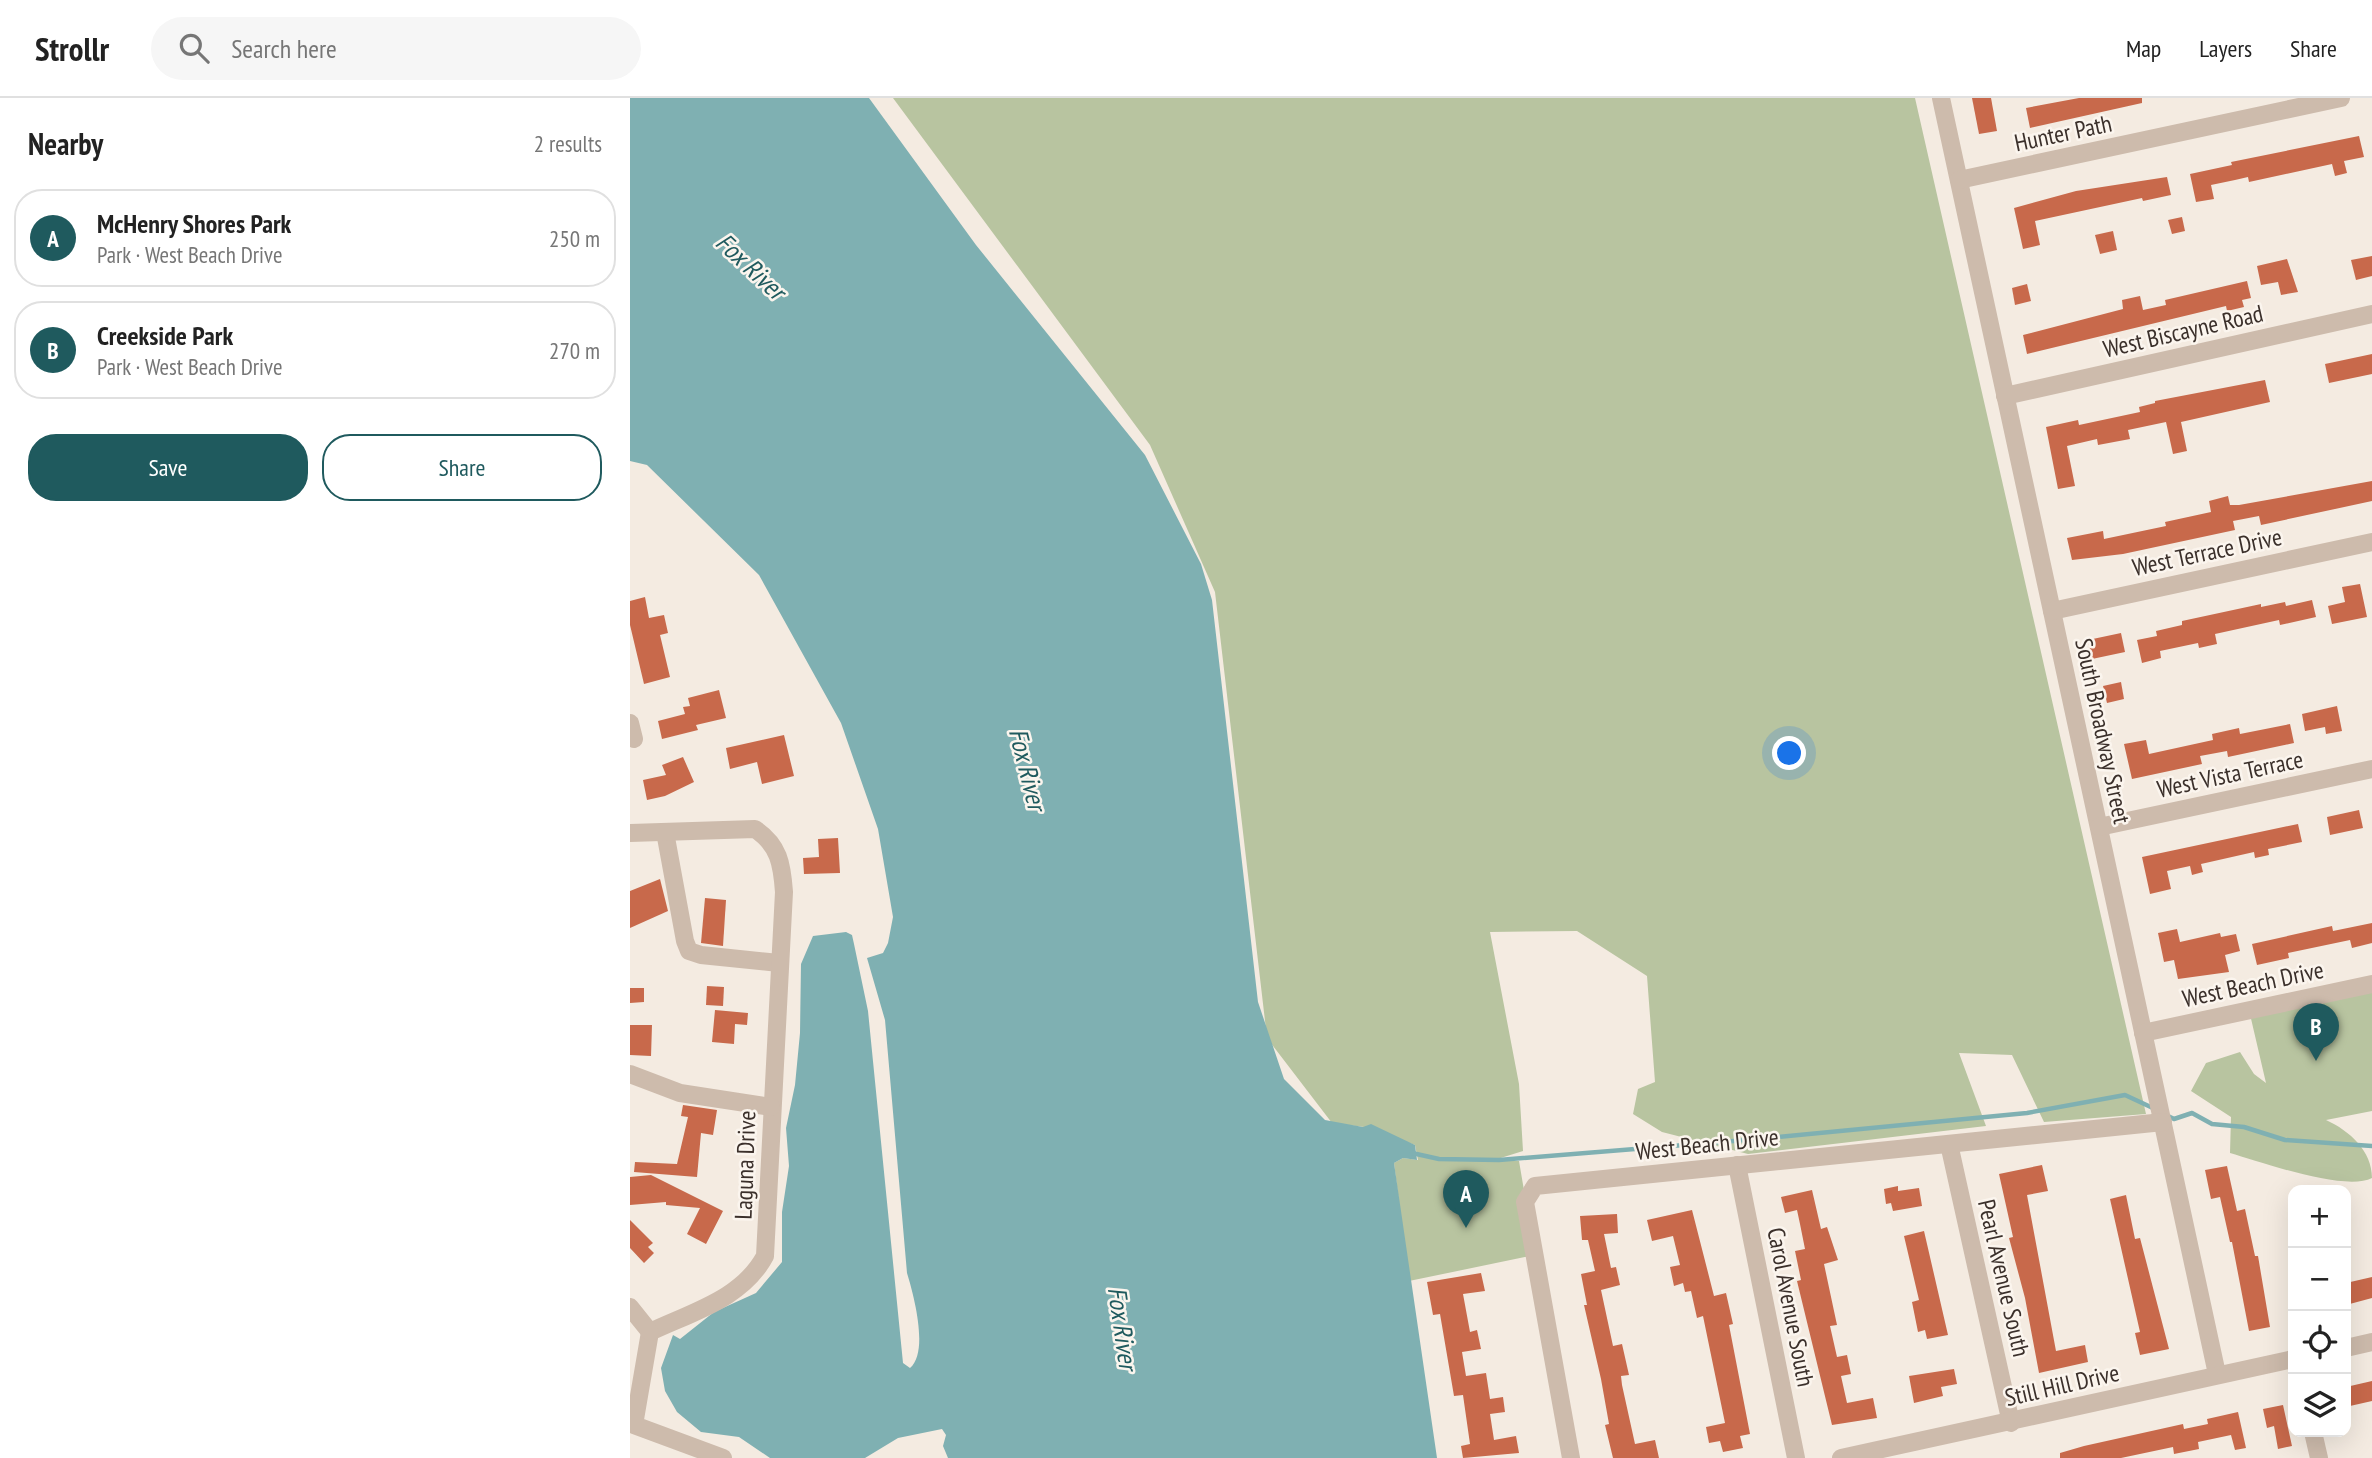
<!DOCTYPE html>
<html lang="en">
<head>
<meta charset="utf-8">
<style>
	:root { --surface:#fff; --page:#f6f6f6; --text:#222; --muted:#767676; --line:#e0e0e0; --accent:#1f5a5e }
	body { margin:0; font-family:"PT Sans Narrow",sans-serif; background:var(--page); color:var(--text) }
	.controls { position:absolute; right:21px; bottom:21px; display:grid; overflow:hidden; border-radius:14px; box-shadow:0 7px 28px #0002 }
	.controls button { width:63px; height:63px; display:grid; place-items:center; padding:0; border:0; border-bottom:2px solid var(--line); background:var(--surface); color:var(--text); font:35px sans-serif }
	.you { position:absolute; left:1160px; top:656px; width:24px; height:24px; margin:-18px; border:5px solid #fff; border-radius:50%; background:#1a73e8; box-shadow:0 0 0 10px #1a73e833 }
	.badge { display:grid; place-items:center; width:46px; height:46px; border-radius:50%; background:var(--accent); color:#fff; font-size:23px; font-weight:700 }
	.pin { position:absolute; translate:-50% -58px; filter:drop-shadow(0 2px 4px #0008) }
	.pin::after { content:''; position:absolute; top:37px; width:24px; height:21px; background:inherit; clip-path:polygon(0 0,100% 0,50% 100%) }
	.list { margin:0; padding:0; list-style:none }
	h2 { display:flex; justify-content:space-between; align-items:center; height:91px; margin:0; padding:0 28px; font-size:30px }
	h2 small { font-size:23px; font-weight:400; color:var(--muted) }
	.list li { display:grid; grid-template-columns:46px 1fr auto; gap:21px; align-items:center; box-sizing:border-box; height:98px; margin:0 14px 14px; padding:0 14px; border:2px solid var(--line); border-radius:28px }
	.list b { display:block; font-size:26px; white-space:nowrap }
	.list p { margin:0; font-size:23px; white-space:nowrap; color:var(--muted) }
	.list em { font-size:23px; font-style:normal; color:var(--muted) }
	.actions { display:flex; gap:14px; padding:21px 28px }
	.actions a { flex:1; padding:16px 0; border:2px solid var(--accent); border-radius:28px; text-align:center; font-size:24px; color:var(--accent) }
	.actions .main { background:var(--accent); color:#fff }
	.icon { flex:none; width:38px; height:38px; fill:none; stroke:currentColor; stroke-width:2; stroke-linecap:round; stroke-linejoin:round }
	.map { position:relative; flex:none; width:1742px; height:1360px; overflow:hidden }
	header { display:flex; align-items:center; gap:42px; box-sizing:border-box; height:98px; padding:0 35px; background:var(--surface); border-bottom:2px solid var(--line) }
	header strong { font-size:33px }
	nav { display:flex; gap:38px; margin-inline-start:auto; font-size:24px }
	.search { width:490px; height:63px; background:var(--page); display:flex; align-items:center; gap:18px; box-sizing:border-box; padding:0 24px; border-radius:38px; color:var(--muted); font-size:26px }
	main { display:flex }
	aside { flex:1; background:var(--surface) }
	.map>svg:first-child { display:block }
	.green { fill:#b8c4a0 }
	.water { fill:#7fb0b2 }
	.lines { fill:none; stroke-linecap:round; stroke-linejoin:round }
	.stream { stroke:#7fb0b2; stroke-width:4.5 }
	.building { fill:#c8694b }
	.minor { stroke:#cdbbac; stroke-width:18 }
	.labels { text-anchor:middle; dominant-baseline:central; stroke-width:5; stroke-linejoin:round; paint-order:stroke }
	.street-label { font-size:24px; fill:#3b302b; stroke:#fbf5ee }
	.water-label { font-size:26px; font-style:italic; fill:#1f5a5e; stroke:#fbf5ee }
</style>
</head>
<body>
<header>
<strong>Strollr</strong>
<div class="search"><svg class="icon" aria-label="search" viewBox="0 0 24 24"><circle cx="10" cy="10" r="6"/><path d="M15 15l6 6"/></svg>Search here</div>
<nav><a>Map</a><a>Layers</a><a>Share</a></nav>
</header>
<main>
<aside>
<h2>Nearby<small>2 results</small></h2>
<ul class="list">
<li><span class="badge">A</span><div><b>McHenry Shores Park</b><p>Park · West Beach Drive</p></div><em>250 m</em></li>
<li><span class="badge">B</span><div><b>Creekside Park</b><p>Park · West Beach Drive</p></div><em>270 m</em></li>
</ul>
<div class="actions"><a class="main">Save</a><a>Share</a></div>
</aside>
<div class="map">
<svg width="1742" height="1360" viewBox="0 0 1742 1360">
	<rect width="100%" height="100%" fill="#f4ebe1"/>
	<g class="green">
		<polygon points="263,0 1285,0 1516,1016 1414,1024 1382,957 1329,955 1356,1028 1118,1056 1032,1034 1003,1016 1008,991 1025,984 1017,878 947,833 860,834 889,986 893,1053 861,1063 889,1063 905,1157 779,1183 764,1065 773,1060 788,1062 785,1047 734,1029 702,1025 637,940 585,494 520,347"/>
		<path d="M1742 886V1013L1696 1022C1720 1033 1742 1053 1742 1080 1715 1094 1631 1064 1600 1055L1601 1019 1561 993 1576 965 1610 954 1624 976 1636 985 1619 912Z"/>
	</g>
	<path class="water" d="M0 0H239L346 147 515 357 571 466 582 502 628 904 654 981 695 1022 733 1029 741 1026 785 1047 787 1062 773 1060 764 1065 807 1360H318L313 1348 316 1337 312 1331 268 1340 235 1360H140L109 1339 71 1334 47 1314 35 1293 31 1270 43 1237 50 1241 84 1214 126 1195 152 1164V1114L159 1068 156 1030 165 987 170 935 171 866 183 838 216 834 222 837 224 846 238 913 273 1265 280 1270C299 1254 284 1198 277 1175L255 922 237 860 253 855 258 845 263 819 248 731 211 625 129 477 17 367 0 363Z"/>
	<g class="lines">
		<g class="stream">
			<polyline points="1536,1017 1544,1021 1562,1015 1582,1026 1614,1029 1655,1042 1742,1048"/>
			<polyline points="782,1055 809,1061 869,1062 1116,1042 1397,1015 1495,997 1525,1011"/>
		</g>
	</g>
	<g class="building">
		<polygon points="1342,0 1361,0 1367,33 1349,36"/>
		<polygon points="1449,0 1512,0 1512,5 1400,30 1396,10"/>
		<polygon points="1729,38 1734,59 1714,63 1717,75 1705,78 1702,66 1619,84 1618,79 1605,82 1581,87 1584,101 1566,104 1560,76 1602,67 1601,64"/>
		<polygon points="1537,79 1541,97 1513,103 1512,100 1405,123 1410,147 1393,151 1384,110 1446,93"/>
		<polygon points="1552,119 1555,133 1542,136 1538,122"/>
		<polygon points="1483,133 1487,152 1470,156 1465,137"/>
		<polygon points="1742,158 1742,178 1726,182 1721,162"/>
		<polygon points="1657,161 1668,194 1651,197 1648,184 1631,187 1627,168"/>
		<polygon points="1617,183 1621,200 1612,202 1614,209 1597,213 1596,208 1397,256 1393,237 1493,211 1492,202 1510,198 1513,212 1536,207 1535,202"/>
		<polygon points="1397,186 1401,203 1385,207 1382,190"/>
		<polygon points="1742,256 1742,276 1699,285 1695,266"/>
		<polygon points="1635,282 1640,304 1551,324 1557,353 1543,356 1536,324 1498,332 1500,341 1468,347 1467,341 1437,348 1445,388 1428,391 1416,329 1448,322 1449,327 1510,314 1509,309 1525,305 1525,303"/>
		<polygon points="1742,383 1742,403 1631,427 1629,418 1603,423 1605,432 1493,456 1442,462 1437,440 1473,433 1474,441 1536,428 1535,424 1581,414 1579,403 1598,398 1600,407 1609,407"/>
		<polygon points="1730,486 1737,519 1702,526 1698,508 1715,504 1712,489"/>
		<polygon points="15,499 19,520 34,517 38,535 30,537 40,579 14,586 0,527 0,503"/>
		<polygon points="1682,502 1686,519 1650,527 1649,522 1585,536 1587,546 1569,550 1568,545 1530,553 1531,560 1512,565 1507,542 1527,538 1526,533 1552,527 1552,523 1631,506 1631,509 1655,504 1656,508"/>
		<polygon points="1491,535 1495,554 1462,561 1458,542"/>
		<polygon points="1491,584 1494,601 1477,605 1473,588"/>
		<polygon points="89,592 96,620 66,627 68,632 32,641 28,623 55,616 53,609 60,608 58,600"/>
		<polygon points="1707,608 1712,633 1696,636 1695,629 1675,633 1672,616"/>
		<polygon points="1660,626 1664,645 1598,659 1597,653 1570,658 1572,666 1502,681 1494,646 1516,642 1519,656 1583,642 1582,636 1609,630 1610,636"/>
		<polygon points="154,637 164,678 132,686 127,664 100,671 96,650"/>
		<polygon points="53,659 64,684 35,698 17,702 13,682 36,677 32,667"/>
		<polygon points="1729,712 1733,730 1700,737 1697,719"/>
		<polygon points="1668,726 1672,744 1638,751 1639,757 1625,760 1624,754 1571,766 1573,774 1562,777 1560,768 1537,773 1541,791 1520,796 1512,759"/>
		<polygon points="208,740 210,775 174,776 173,760 189,759 188,741"/>
		<polygon points="30,781 38,813 0,830 0,793"/>
		<polygon points="75,800 96,802 93,848 71,845"/>
		<polygon points="1742,825 1742,845 1722,850 1720,842 1658,855 1659,860 1627,867 1622,846 1702,828 1703,833"/>
		<polygon points="1547,831 1550,844 1590,835 1591,839 1606,836 1610,853 1595,857 1599,874 1548,881 1544,862 1534,864 1528,835"/>
		<polygon points="77,888 94,889 93,908 76,907"/>
		<polygon points="0,890 14,890 14,904 0,905"/>
		<polygon points="85,912 118,915 117,927 105,926 104,946 82,944"/>
		<polygon points="0,927 22,927 21,958 0,957"/>
		<polygon points="53,1007 87,1012 83,1037 71,1035 67,1079 4,1074 5,1064 47,1066 58,1019 51,1018"/>
		<polygon points="1412,1067 1418,1093 1397,1097 1426,1253 1455,1247 1458,1264 1409,1275 1395,1200 1379,1140 1383,1139 1369,1076"/>
		<polygon points="1597,1068 1607,1113 1615,1111 1625,1158 1628,1158 1640,1229 1619,1233 1602,1144 1600,1144 1590,1099 1581,1101 1575,1072"/>
		<polygon points="21,1077 93,1113 76,1146 57,1136 70,1110 36,1107 36,1104 0,1107 0,1079"/>
		<polygon points="1268,1088 1268,1093 1289,1090 1292,1108 1263,1113 1261,1105 1256,1106 1254,1091"/>
		<polygon points="1182,1092 1191,1131 1197,1129 1208,1162 1194,1166 1207,1227 1200,1228 1207,1259 1217,1257 1221,1276 1211,1278 1217,1305 1243,1300 1247,1320 1202,1327 1167,1183 1171,1182 1165,1153 1175,1151 1170,1126 1167,1112 1155,1115 1151,1099"/>
		<polygon points="1496,1097 1505,1141 1510,1140 1539,1251 1510,1257 1505,1235 1510,1234 1480,1101"/>
		<polygon points="1062,1112 1084,1198 1096,1195 1103,1226 1099,1227 1120,1336 1110,1338 1113,1350 1093,1354 1090,1343 1079,1345 1076,1329 1095,1325 1073,1218 1067,1220 1061,1193 1055,1194 1053,1185 1044,1188 1040,1169 1050,1167 1043,1138 1022,1143 1017,1122"/>
		<polygon points="987,1116 988,1135 974,1136 981,1170 986,1169 990,1187 971,1192 983,1248 992,1246 999,1277 991,1278 992,1287 1005,1346 1025,1342 1029,1360 983,1360 975,1327 979,1326 971,1281 954,1207 957,1207 951,1176 965,1173 958,1142 952,1142 950,1118"/>
		<polygon points="0,1122 23,1145 18,1149 24,1155 14,1165 0,1150"/>
		<polygon points="1294,1133 1318,1237 1297,1241 1295,1232 1288,1234 1282,1204 1289,1202 1274,1138"/>
		<polygon points="851,1175 855,1193 833,1196 840,1234 847,1232 851,1251 832,1254 836,1278 856,1275 860,1301 873,1299 875,1314 860,1316 864,1342 886,1338 889,1355 833,1360 831,1348 840,1346 833,1297 824,1298 810,1216 803,1217 797,1184"/>
		<polygon points="1742,1179 1742,1200 1716,1207 1716,1185"/>
		<polygon points="1324,1271 1327,1286 1311,1289 1313,1298 1284,1305 1279,1278"/>
		<polygon points="1742,1283 1742,1303 1720,1308 1716,1289"/>
		<polygon points="1653,1307 1662,1348 1648,1351 1644,1328 1637,1330 1633,1311"/>
		<polygon points="1608,1314 1616,1350 1605,1352 1601,1337 1568,1344 1569,1351 1544,1356 1543,1349 1491,1360 1430,1360 1430,1355 1454,1348 1553,1326 1554,1331 1578,1326 1577,1321"/>
	</g>
	<g class="lines">
		<g class="minor">
			<polyline points="1311,0 1587,1276"/>
			<polyline points="1329,82 1711,0"/>
			<polyline points="1375,298 1742,216"/>
			<polyline points="1422,513 1742,444"/>
			<polyline points="0,625 4,641"/>
			<polyline points="1469,729 1742,671"/>
			<polyline points="35,734 55,843 59,853 71,857 149,865"/>
			<path d="M0 735 125 731C149 747 152 766 154 794L135 1158C112 1201 62 1214 20 1234L4 1327 93 1360"/>
			<polyline points="1513,935 1742,886"/>
			<polyline points="0,976 50,995 141,1009"/>
			<polyline points="1319,1046 1381,1325"/>
			<polyline points="1107,1067 1166,1360"/>
			<polyline points="0,1209 20,1234"/>
			<polyline points="1716,1250 1742,1244"/>
			<polyline points="1683,1334 1689,1360"/>
			<polyline points="941,1360 895,1104 905,1088 1533,1024"/>
			<polyline points="1211,1360 1663,1261"/>
		</g>
	</g>
	<g class="labels">
		<g class="street-label">
			<text transform="translate(1433 35) rotate(-12)">Hunter Path</text>
			<text transform="translate(1553 233) rotate(-13)">West Biscayne Road</text>
			<text transform="translate(1577 454) rotate(-12)">West Terrace Drive</text>
			<text transform="translate(1473 633) rotate(78)">South Broadway Street</text>
			<text transform="translate(1600 676) rotate(-12)">West Vista Terrace</text>
			<text transform="translate(1623 886) rotate(-12)">West Beach Drive</text>
			<text transform="translate(1077 1046) rotate(-6)">West Beach Drive</text>
			<text transform="translate(115 1067) rotate(-88)">Laguna Drive</text>
			<text transform="translate(1374 1180) rotate(77)">Pearl Avenue South</text>
			<text transform="translate(1161 1209) rotate(79)">Carol Avenue South</text>
			<text transform="translate(1432 1287) rotate(-13)">Still Hill Drive</text>
		</g>
		<g class="water-label">
			<text transform="translate(121 168) rotate(43)">Fox River</text>
			<text transform="translate(398 671) rotate(76)">Fox River</text>
			<text transform="translate(493 1230) rotate(82)">Fox River</text>
		</g>
	</g>
</svg>
<div class="controls">
<button>+</button>
<button>−</button>
<button><svg class="icon" aria-label="locate" viewBox="0 0 24 24"><circle cx="12" cy="12" r="6"/><path d="M12 2v4M12 18v4M2 12h4M18 12h4"/></svg></button>
<button><svg class="icon" aria-label="layers" viewBox="0 0 24 24"><path d="M12 4l9 5-9 5-9-5zM3 14l9 5 9-5"/></svg></button>
</div>
<div class="you"></div>
<div class="pin badge" style="left:836px;top:1130px">A</div>
<div class="pin badge" style="left:1686px;top:963px">B</div>
</div>
</main>
</body>
</html>
